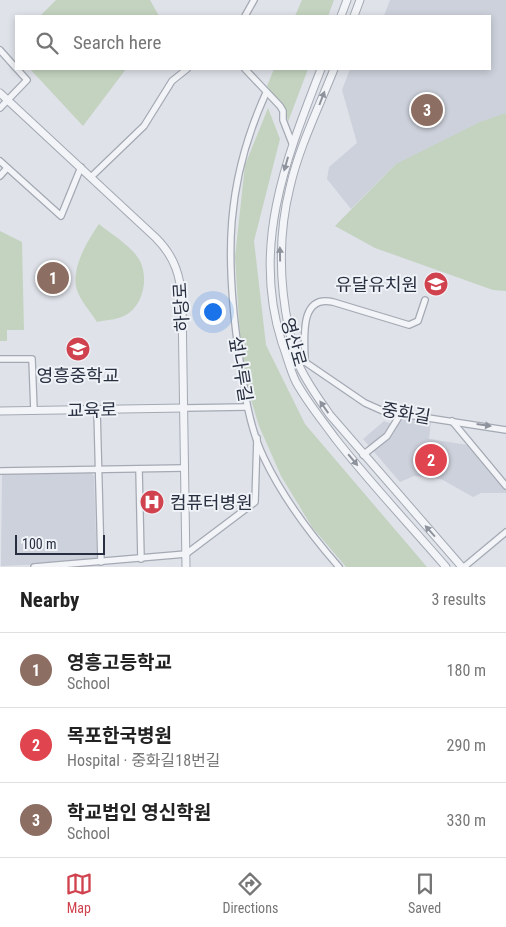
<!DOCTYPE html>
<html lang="en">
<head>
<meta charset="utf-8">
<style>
	:root { --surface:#fff; --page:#f6f6f6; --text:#222; --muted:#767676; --line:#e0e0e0; --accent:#d0424e }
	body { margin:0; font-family:"Roboto Condensed","Noto Sans KR",sans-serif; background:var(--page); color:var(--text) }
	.scale { position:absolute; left:15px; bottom:12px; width:90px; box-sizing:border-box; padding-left:5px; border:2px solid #282f40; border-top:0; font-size:14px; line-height:18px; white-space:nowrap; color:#282f40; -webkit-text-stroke:4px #eff2f6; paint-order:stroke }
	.you { position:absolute; left:212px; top:311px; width:18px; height:18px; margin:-12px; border:4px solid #fff; border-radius:50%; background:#1a73e8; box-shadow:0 0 0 8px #1a73e833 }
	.badge { display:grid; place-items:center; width:32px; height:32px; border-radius:50%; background:var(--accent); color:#fff; font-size:16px; font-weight:700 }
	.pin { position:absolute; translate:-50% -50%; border:2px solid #fff; box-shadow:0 1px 5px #0006 }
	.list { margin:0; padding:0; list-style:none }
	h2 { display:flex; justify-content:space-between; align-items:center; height:65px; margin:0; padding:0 20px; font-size:21px }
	h2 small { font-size:16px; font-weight:400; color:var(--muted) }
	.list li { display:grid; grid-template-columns:32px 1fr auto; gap:15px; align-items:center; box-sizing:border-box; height:75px; padding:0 20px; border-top:1px solid var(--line) }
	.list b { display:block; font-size:19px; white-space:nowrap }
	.list p { margin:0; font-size:16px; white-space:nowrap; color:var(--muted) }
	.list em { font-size:16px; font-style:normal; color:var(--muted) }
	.icon { flex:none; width:28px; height:28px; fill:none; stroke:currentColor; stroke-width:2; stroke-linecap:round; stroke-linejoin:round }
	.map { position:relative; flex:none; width:506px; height:567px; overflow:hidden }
	.search { position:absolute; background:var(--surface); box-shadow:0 2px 8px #0003; left:15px; right:15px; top:15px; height:55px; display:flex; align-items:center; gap:12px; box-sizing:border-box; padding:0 18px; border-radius:0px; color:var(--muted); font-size:19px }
	.sheet { height:290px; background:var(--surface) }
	nav { display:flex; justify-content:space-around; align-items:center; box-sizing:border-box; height:70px; border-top:1px solid var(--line); background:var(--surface); font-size:14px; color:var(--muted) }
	nav a { display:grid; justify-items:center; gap:2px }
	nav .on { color:var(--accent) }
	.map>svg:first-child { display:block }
	.built { fill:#cdd1db }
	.green { fill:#c4d3c0 }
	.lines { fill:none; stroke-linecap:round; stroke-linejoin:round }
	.minor-casing { stroke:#a4a9b3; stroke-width:8 }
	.tertiary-casing { stroke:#a4a9b3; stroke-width:9 }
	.minor { stroke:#f2f4f7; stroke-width:5.5 }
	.tertiary { stroke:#f2f4f7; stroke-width:7 }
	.oneway { fill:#8d929c }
	.labels { text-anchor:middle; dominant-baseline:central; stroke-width:4; stroke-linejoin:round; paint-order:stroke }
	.poi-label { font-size:18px; fill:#282f40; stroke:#eff2f6; text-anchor:end }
	.street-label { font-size:18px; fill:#282f40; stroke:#eff2f6 }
</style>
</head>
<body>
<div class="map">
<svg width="506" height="567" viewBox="0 0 506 567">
	<rect width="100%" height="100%" fill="#dfe2e9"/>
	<g class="built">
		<polygon points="390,0 506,0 506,130 396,164 351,209 327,179 329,167 357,143 342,90 350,69 490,69 490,16 384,16"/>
		<polygon points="396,416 431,422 429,439 468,445 506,490 506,493 481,493 473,497 441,479 414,476 400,482 363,439 384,421 393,424"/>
		<polygon points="91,473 94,476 97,562 1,566 2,474"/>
	</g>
	<g class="green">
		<polygon points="56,0 150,0 159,16 40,16"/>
		<polygon points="302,0 334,0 328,16 295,16"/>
		<polygon points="30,69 126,69 83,126"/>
		<polygon points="274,69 308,69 288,122 286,111 267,86"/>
		<polygon points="268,108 280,139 254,241 266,345 305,424 427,567 346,567 312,527 281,476 259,426 242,370 235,257 245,165"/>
		<polygon points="506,113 506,291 493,290 375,248 335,226 396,164 480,122"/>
		<path d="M99 224C111 234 132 246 140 261 149 279 143 307 124 316 116 320 105 320 97 322 90 311 79 299 76 287 72 266 88 240 99 224Z"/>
		<polygon points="0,231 22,242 24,330 7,330 7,341 0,341"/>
	</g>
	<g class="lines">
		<defs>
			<g id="minor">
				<polyline points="245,16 254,0"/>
				<polyline points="0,50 16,68"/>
				<polyline points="245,69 280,106 283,111 283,120 292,143"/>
				<path d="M266 93C225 183 225 258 239 355 244 389 249 427 264 458 282 496 311 535 339 567"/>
				<polyline points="0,108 27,80 17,69"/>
				<polyline points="0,161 61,216 81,167"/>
				<polyline points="0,176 7,168"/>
				<polyline points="91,177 144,126 172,81 187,69"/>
				<polyline points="0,359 32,359 34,411"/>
				<path d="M305 362C305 341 298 294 333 302L409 325 418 321 425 300"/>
				<polyline points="289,363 305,362 365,403 383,411 506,430"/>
				<polyline points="184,408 246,407"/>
				<polyline points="97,410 101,562"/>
				<polyline points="452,421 506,486"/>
				<polyline points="363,455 387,436 400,415"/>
				<polyline points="139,469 141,559"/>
				<polyline points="0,471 184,468"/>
				<polyline points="34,567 186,554 255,502 257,438"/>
				<polyline points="464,567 506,532"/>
			</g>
			<g id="tertiary">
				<polyline points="341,16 347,0"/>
				<polyline points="354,16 360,0"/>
				<path d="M321 69C286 159 251 246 282 343 287 356 290 370 296 382 307 402 322 420 335 438 370 483 409 524 446 567"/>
				<path d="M334 69C319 107 299 147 290 187 278 235 279 282 289 330 292 341 294 353 298 363 306 382 319 399 330 415L462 567"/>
				<path d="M0 93 156 238C175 257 181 277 182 303L186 567"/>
				<polyline points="0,411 184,408"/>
			</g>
		</defs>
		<use href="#minor" class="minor-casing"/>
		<use href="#tertiary" class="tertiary-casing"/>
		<use href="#minor" class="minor"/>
		<use href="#tertiary" class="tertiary"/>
	</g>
	<defs><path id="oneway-solid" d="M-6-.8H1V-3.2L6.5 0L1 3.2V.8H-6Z" transform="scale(1.25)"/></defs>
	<g class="oneway">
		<use href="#oneway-solid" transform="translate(322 98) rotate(-69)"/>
		<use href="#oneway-solid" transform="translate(286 164) rotate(106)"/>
		<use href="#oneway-solid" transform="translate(280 254) rotate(-91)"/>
		<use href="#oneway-solid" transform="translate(324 407) rotate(-125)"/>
		<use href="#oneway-solid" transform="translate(484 425) rotate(8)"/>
		<use href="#oneway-solid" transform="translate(353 460) rotate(50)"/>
		<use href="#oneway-solid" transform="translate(430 531) rotate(-132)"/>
	</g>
	<defs>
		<symbol id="school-disc" viewBox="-11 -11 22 22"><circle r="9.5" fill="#d0424e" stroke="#eff2f6"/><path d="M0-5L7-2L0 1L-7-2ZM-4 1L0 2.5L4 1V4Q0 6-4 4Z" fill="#fff"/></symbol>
		<symbol id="hospital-disc" viewBox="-11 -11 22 22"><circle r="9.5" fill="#d0424e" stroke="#eff2f6"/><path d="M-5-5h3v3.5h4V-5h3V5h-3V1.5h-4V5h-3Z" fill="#fff"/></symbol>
	</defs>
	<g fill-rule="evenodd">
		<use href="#school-disc" x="422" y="270" width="28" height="28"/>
		<use href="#school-disc" x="64" y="335" width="28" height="28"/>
		<use href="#hospital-disc" x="138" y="488" width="28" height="28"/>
	</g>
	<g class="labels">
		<g class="poi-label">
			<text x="418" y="284">유달유치원</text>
			<text x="78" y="375" text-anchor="middle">영흥중학교</text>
			<text x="170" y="502" text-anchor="start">컴퓨터병원</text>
		</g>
		<g class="street-label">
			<text transform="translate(181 307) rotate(-93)">하당로</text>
			<text transform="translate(294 342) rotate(74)">영산로</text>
			<text transform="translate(241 369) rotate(81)">섶나루길</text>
			<text transform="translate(92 410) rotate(-1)">교육로</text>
			<text transform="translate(406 413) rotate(10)">중화길</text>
		</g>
	</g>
</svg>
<div class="scale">100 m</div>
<div class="you"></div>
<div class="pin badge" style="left:53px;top:278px;background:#8d6e63">1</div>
<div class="pin badge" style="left:431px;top:460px;background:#e0444e">2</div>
<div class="pin badge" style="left:427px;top:110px;background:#8d6e63">3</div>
<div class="search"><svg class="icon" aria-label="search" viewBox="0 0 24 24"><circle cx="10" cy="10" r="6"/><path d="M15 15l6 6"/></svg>Search here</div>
</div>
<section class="sheet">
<h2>Nearby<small>3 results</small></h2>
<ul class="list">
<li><span class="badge" style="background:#8d6e63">1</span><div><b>영흥고등학교</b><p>School</p></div><em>180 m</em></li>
<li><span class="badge" style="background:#e0444e">2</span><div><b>목포한국병원</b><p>Hospital · 중화길18번길</p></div><em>290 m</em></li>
<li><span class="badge" style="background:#8d6e63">3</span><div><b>학교법인 영신학원</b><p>School</p></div><em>330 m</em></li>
</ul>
</section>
<nav>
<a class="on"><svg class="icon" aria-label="map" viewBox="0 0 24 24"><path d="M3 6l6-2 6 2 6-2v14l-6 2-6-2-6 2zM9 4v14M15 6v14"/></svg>Map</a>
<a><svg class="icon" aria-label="directions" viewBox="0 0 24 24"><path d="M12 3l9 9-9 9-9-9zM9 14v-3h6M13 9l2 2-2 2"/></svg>Directions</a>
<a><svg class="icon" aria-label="saved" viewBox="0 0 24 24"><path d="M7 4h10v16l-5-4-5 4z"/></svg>Saved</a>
</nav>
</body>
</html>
